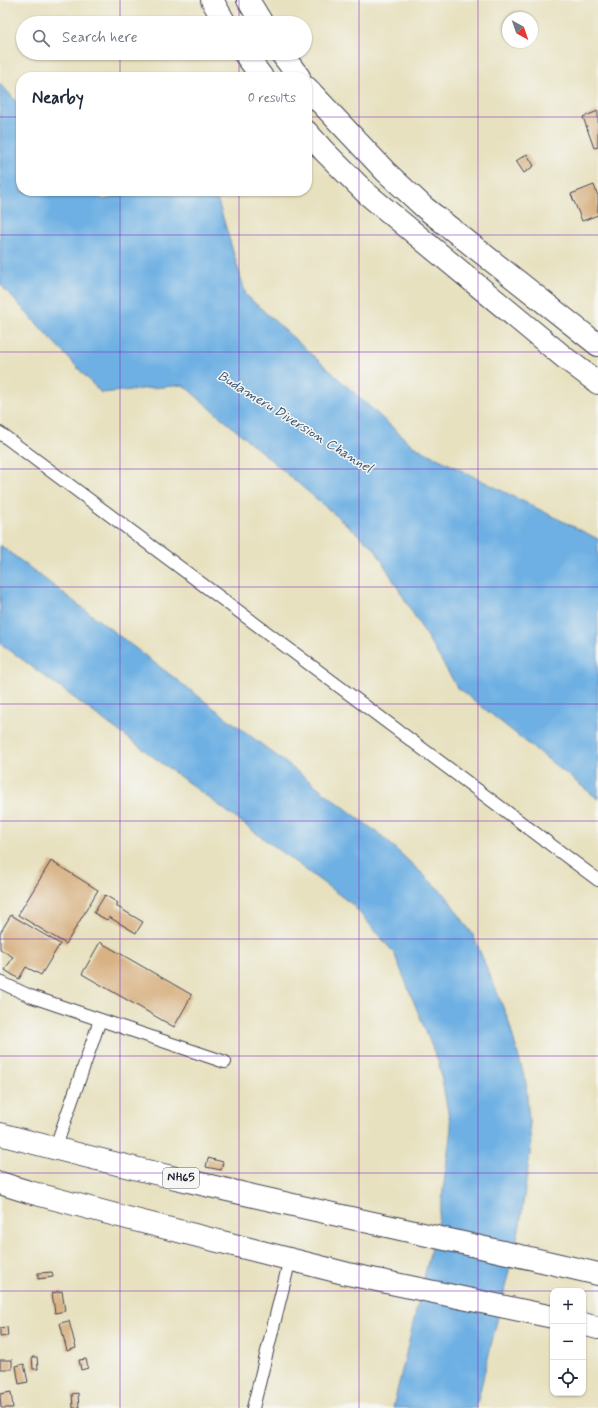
<!DOCTYPE html>
<html lang="en">
<head>
<meta charset="utf-8">
<style>
	:root { --surface:#fff; --page:#f2f2f3; --text:#1f2937; --muted:#747a83; --line:#e0e1e3 }
	body { margin:0; font-family:Mynerve,sans-serif; background:var(--page); color:var(--text) }
	.controls { position:absolute; right:12px; bottom:12px; display:grid; overflow:hidden; border-radius:8px; box-shadow:0 1px 3px #0004 }
	.controls button { width:36px; height:36px; display:grid; place-items:center; padding:0; border:0; border-bottom:1px solid var(--line); background:var(--surface); color:var(--text); font:20px sans-serif }
	.compass { position:absolute; left:502px; top:12px; width:36px; height:36px; border-radius:50%; background:var(--surface); box-shadow:0 1px 3px #0004; rotate:140deg }
	.list { margin:0; padding:0; list-style:none }
	h2 { display:flex; justify-content:space-between; align-items:center; height:52px; margin:0; padding:0 16px; font-size:17px }
	h2 small { font-size:13px; font-weight:400; color:var(--muted) }
	.icon { flex:none; width:22px; height:22px; fill:none; stroke:currentColor; stroke-width:2; stroke-linecap:round; stroke-linejoin:round }
	.map { position:relative; flex:none; width:598px; height:1408px; overflow:hidden }
	.search { position:absolute; background:var(--surface); box-shadow:0 1px 3px #0004; left:16px; top:16px; width:296px; height:44px; display:flex; align-items:center; gap:10px; box-sizing:border-box; padding:0 14px; border-radius:22px; color:var(--muted); font-size:15px }
	.panel { position:absolute; background:var(--surface); box-shadow:0 1px 3px #0004; left:16px; top:72px; width:296px; height:124px; border-radius:16px }
	.map>svg:first-child { display:block }
	.water { fill:#6eb0e3; stroke:#48698f }
	.building { fill:#d8b284 }
	.lines { fill:none; stroke-linecap:round; stroke-linejoin:round }
	.lane-casing { stroke:#403f4f; stroke-width:14 }
	.secondary-casing { stroke:#403f4f; stroke-width:24 }
	.highway-casing { stroke:#403f4f; stroke-width:24 }
	.lane { stroke:#fff; stroke-width:12 }
	.secondary { stroke:#fff; stroke-width:22 }
	.highway { stroke:#fff; stroke-width:22 }
	.grid { fill:none; stroke:#7b2cbf; stroke-width:1; stroke-opacity:0.55 }
	.labels { text-anchor:middle; dominant-baseline:central; stroke-width:3; stroke-linejoin:round; paint-order:stroke }
	.shield { fill:#f6f6f2; stroke:#626272; stroke-width:1 }
	.shield-label { font-size:12px; font-weight:bold; fill:#22223b }
	.water-label { font-size:14px; font-style:italic; fill:#3d5476; stroke:#f6f6f2 }
</style>
</head>
<body>
<div class="map">
<svg width="598" height="1408" viewBox="0 0 598 1408">
	<rect width="100%" height="100%" fill="#f6f6f2"/>
	<filter id="ink" filterUnits="userSpaceOnUse"><feTurbulence type="fractalNoise" baseFrequency=".025" numOctaves="2"/><feDisplacementMap in="SourceGraphic" scale="8" xChannelSelector="R" yChannelSelector="G"/><feConvolveMatrix kernelMatrix="1 2 1 2 8 2 1 2 1" color-interpolation-filters="sRGB"/></filter>
	<filter id="wash" filterUnits="userSpaceOnUse"><feTurbulence type="fractalNoise" baseFrequency=".012" numOctaves="4" result="noise"/><feDisplacementMap in="SourceGraphic" scale="16" xChannelSelector="R" yChannelSelector="G"/><feGaussianBlur stdDeviation="0.9" result="paint"/><feColorMatrix in="noise" values="0 0 0 0 0 0 0 0 0 0 0 0 0 0 0 0 0 1.4 0 .05"/><feComposite in="paint" operator="in"/></filter>
	<g filter="url(#wash)">
		<rect width="100%" height="100%" fill="#e7e1bf"/>
		<g class="water">
			<polygon points="0,83 21,107 21,191 96,191 103,200 136,191 192,191 218,201 246,295 413,446 598,539 598,799 457,687 374,548 183,385 101,393 0,284"/>
			<polygon points="0,545 383,837 446,896 473,935 508,1019 526,1083 531,1147 520,1225 476,1408 393,1408 441,1207 451,1128 439,1064 394,953 353,905 0,643"/>
		</g>
		<g id="blocks">
			<g class="building">
				<polygon points="598,111 598,147 594,148 583,117"/>
				<polygon points="527,154 534,166 524,173 516,161"/>
				<polygon points="594,185 598,196 598,215 582,221 571,194"/>
				<polygon points="51,861 98,890 66,944 18,915"/>
				<polygon points="105,895 118,903 116,906 143,922 136,933 109,917 107,920 94,913"/>
				<polygon points="11,915 60,944 41,975 26,967 19,979 5,970 13,957 0,949 0,933"/>
				<polygon points="100,942 192,995 174,1027 82,974"/>
				<polygon points="208,1158 223,1162 221,1170 206,1167"/>
				<polygon points="52,1272 53,1277 38,1279 38,1273"/>
				<polygon points="62,1291 65,1311 55,1313 52,1293"/>
				<polygon points="69,1321 76,1348 67,1351 60,1323"/>
				<polygon points="7,1327 8,1336 0,1337 0,1328"/>
				<polygon points="32,1357 37,1357 38,1369 33,1369"/>
				<polygon points="86,1359 88,1368 81,1370 79,1360"/>
				<rect x="0" y="1360" width="12" height="9"/>
				<polygon points="24,1364 28,1382 19,1384 16,1366"/>
				<polygon points="11,1392 13,1408 1,1408 0,1394"/>
				<polygon points="78,1393 79,1408 73,1408 72,1394"/>
			</g>
		</g>
	</g>
	<g filter="url(#ink)">
		<use href="#blocks" fill-opacity="0" stroke="#403f4f" stroke-width="1"/>
		<g class="lines">
			<defs>
				<g id="lane">
					<polyline points="0,433 598,880"/>
					<polyline points="0,982 30,996 225,1062"/>
					<polyline points="55,1149 100,1020"/>
					<polyline points="253,1408 290,1259"/>
				</g>
				<g id="secondary">
					<polyline points="212,0 225,23"/>
					<polyline points="248,0 262,23"/>
					<polyline points="244,53 262,77"/>
					<polyline points="281,53 299,77"/>
					<polyline points="307,88 386,172 425,208 598,345"/>
					<polyline points="307,132 324,151 366,193 565,358 598,383"/>
				</g>
				<g id="highway">
					<path d="M0 1134C198 1187 399 1227 598 1274"/>
					<polyline points="0,1183 29,1192 131,1219 348,1274 553,1317"/>
					<polyline points="583,1324 598,1328"/>
				</g>
			</defs>
			<use href="#lane" class="lane-casing"/>
			<use href="#secondary" class="secondary-casing"/>
			<use href="#highway" class="highway-casing"/>
			<use href="#lane" class="lane"/>
			<use href="#secondary" class="secondary"/>
			<use href="#highway" class="highway"/>
		</g>
	</g>
	<path class="grid" d="M120 0V23M239 0V23M359 0V1408M478 0V1408M120 53V77M239 53V77M0 117H21M307 117H598M120 191V1408M239 191V1408M0 235H598M0 352H598M0 469H598M0 587H598M0 704H598M0 821H598M0 939H598M0 1056H598M0 1173H598M0 1291H598"/>
	<g class="labels">
		<rect class="shield" x="163" y="1168" width="36" height="20" rx="3"/>
		<g class="shield-label">
			<text x="181" y="1178">NH65</text>
		</g>
		<g class="water-label">
			<text transform="translate(295 422) rotate(32)">Budameru Diversion Channel</text>
		</g>
	</g>
</svg>
<div class="controls">
<button>+</button>
<button>−</button>
<button><svg class="icon" aria-label="locate" viewBox="0 0 24 24"><circle cx="12" cy="12" r="6"/><path d="M12 2v4M12 18v4M2 12h4M18 12h4"/></svg></button>
</div>
<svg class="compass" viewBox="-18 -18 36 36"><path d="M0-13l5 13h-10z" fill="#e53935"/><path d="M0 13l5-13h-10z" fill="#747a83"/></svg>
<div class="search"><svg class="icon" aria-label="search" viewBox="0 0 24 24"><circle cx="10" cy="10" r="6"/><path d="M15 15l6 6"/></svg>Search here</div>
<section class="panel">
<h2>Nearby<small>0 results</small></h2>
<ul class="list">
</ul>
</section>
</div>
</body>
</html>
